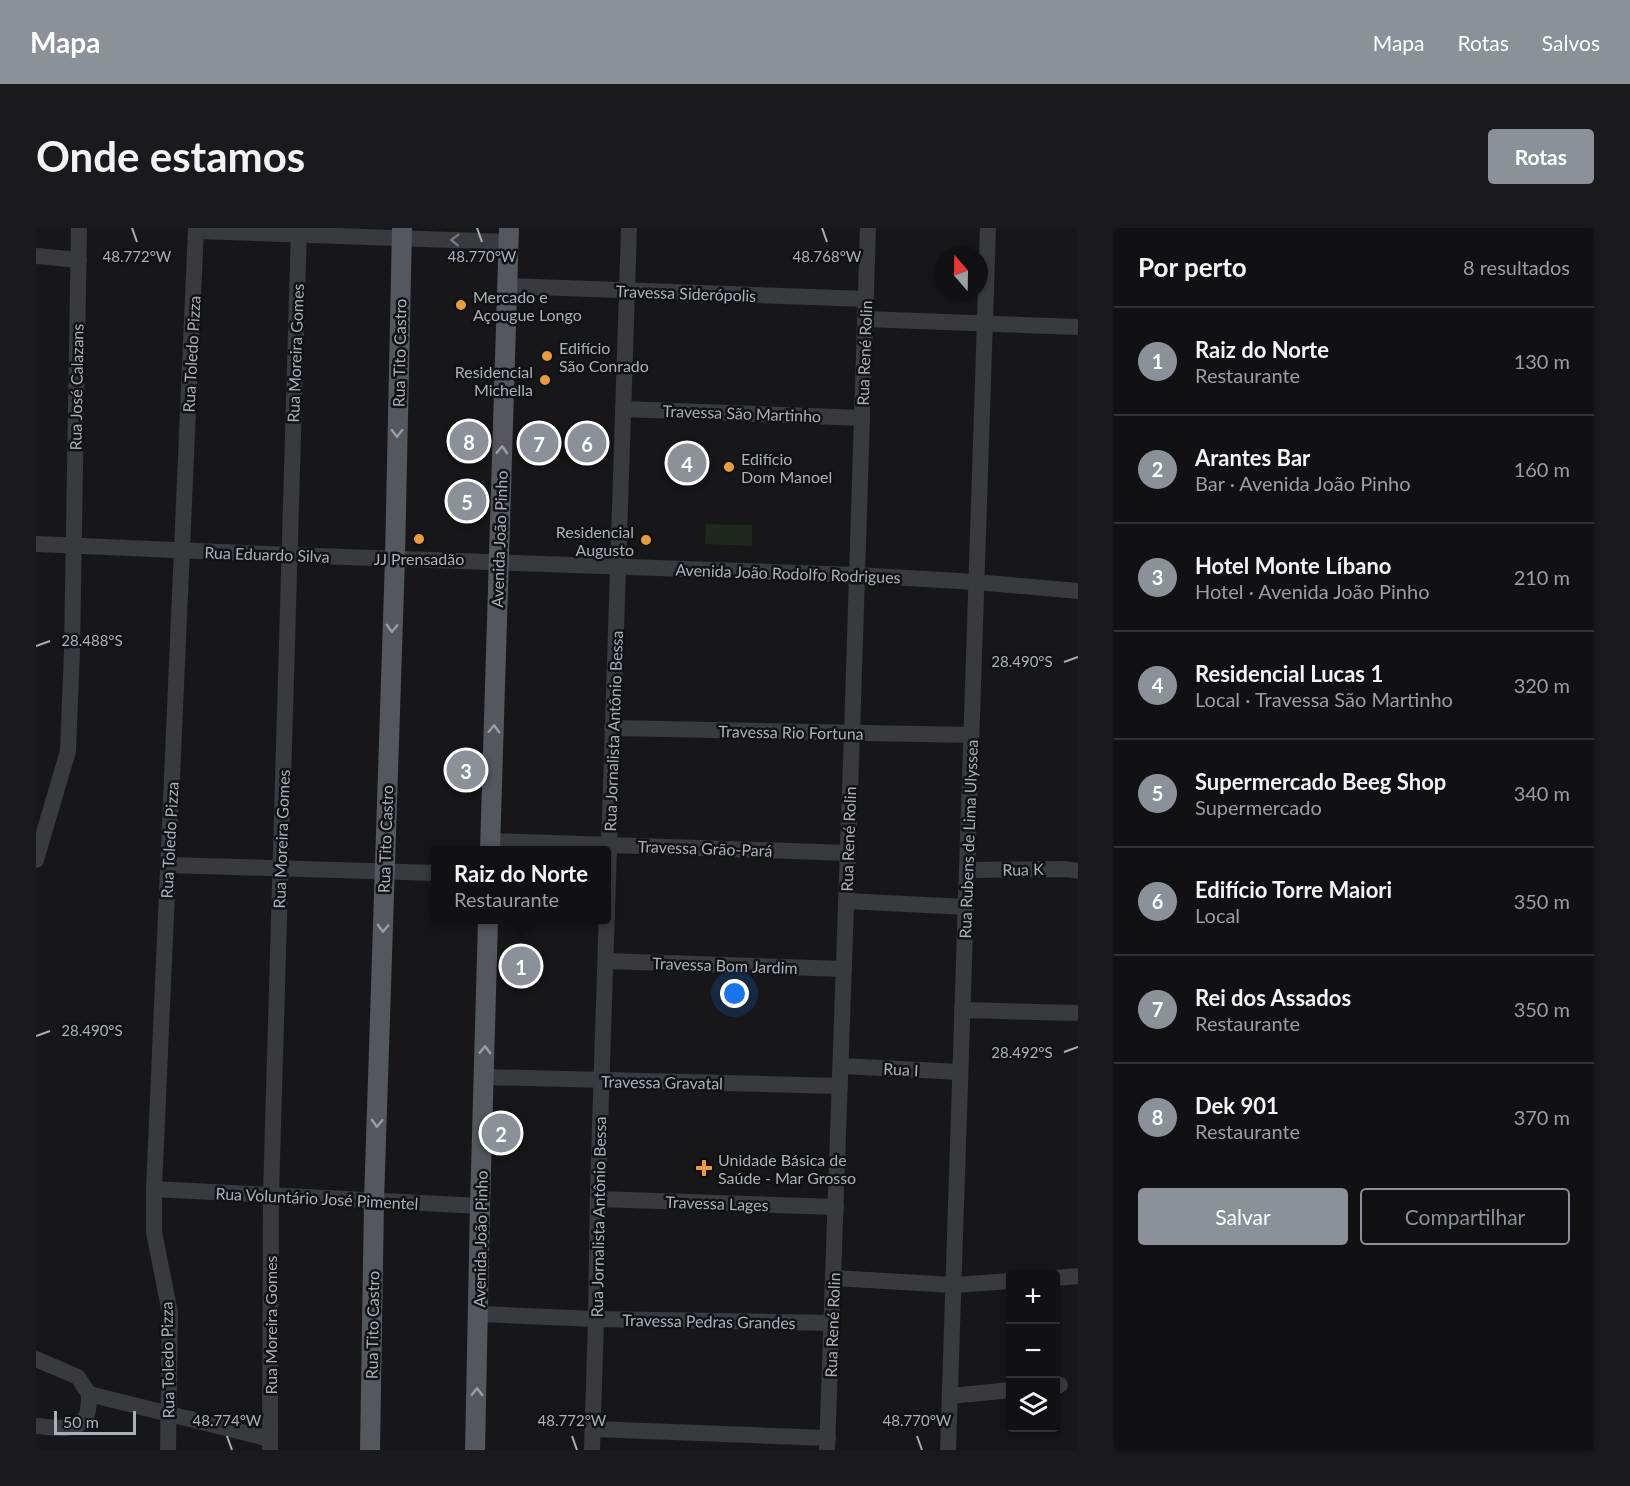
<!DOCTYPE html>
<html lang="pt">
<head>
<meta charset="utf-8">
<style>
	:root { --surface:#111113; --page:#1a1a1c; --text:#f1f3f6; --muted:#9c9da0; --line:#303133; --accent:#8c9099 }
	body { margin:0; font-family:Lato,sans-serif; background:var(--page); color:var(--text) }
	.controls { position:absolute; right:18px; bottom:18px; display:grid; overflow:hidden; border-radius:6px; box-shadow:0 2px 4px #0004 }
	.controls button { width:54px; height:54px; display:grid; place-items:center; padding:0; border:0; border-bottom:2px solid var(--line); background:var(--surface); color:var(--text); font:30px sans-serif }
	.compass { position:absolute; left:898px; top:18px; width:54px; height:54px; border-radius:50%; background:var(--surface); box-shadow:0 2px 4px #0004; rotate:340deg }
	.scale { position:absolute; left:18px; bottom:15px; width:82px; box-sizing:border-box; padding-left:6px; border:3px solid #aab0b8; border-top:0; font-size:16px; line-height:21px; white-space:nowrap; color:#aab0b8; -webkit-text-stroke:4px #121214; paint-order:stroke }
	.you { position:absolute; left:699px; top:766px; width:21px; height:21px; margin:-15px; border:4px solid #fff; border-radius:50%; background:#1a73e8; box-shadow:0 0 0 9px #1a73e833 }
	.badge { display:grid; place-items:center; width:39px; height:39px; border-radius:50%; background:var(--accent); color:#fff; font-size:20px; font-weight:700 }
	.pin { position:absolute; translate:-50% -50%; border:3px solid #fff; box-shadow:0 2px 6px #0006 }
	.popup { position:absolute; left:395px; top:618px; width:180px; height:78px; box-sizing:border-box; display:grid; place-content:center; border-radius:6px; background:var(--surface); filter:drop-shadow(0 2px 4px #0005); font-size:20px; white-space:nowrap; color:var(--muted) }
	.popup b { font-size:22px; color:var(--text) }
	.popup::after { content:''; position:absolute; left:50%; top:100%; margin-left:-12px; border:12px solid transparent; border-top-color:var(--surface) }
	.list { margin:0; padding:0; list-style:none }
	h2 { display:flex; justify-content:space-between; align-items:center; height:78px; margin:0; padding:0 24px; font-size:26px }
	h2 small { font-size:20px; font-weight:400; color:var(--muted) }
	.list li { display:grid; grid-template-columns:39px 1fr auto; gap:18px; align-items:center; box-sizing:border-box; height:108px; padding:0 24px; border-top:2px solid var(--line) }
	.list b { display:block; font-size:22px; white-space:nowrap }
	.list p { margin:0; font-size:20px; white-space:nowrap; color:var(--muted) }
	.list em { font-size:20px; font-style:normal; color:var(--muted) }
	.actions { display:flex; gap:12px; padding:18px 24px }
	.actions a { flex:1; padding:14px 0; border:2px solid var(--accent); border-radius:6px; text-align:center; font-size:21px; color:var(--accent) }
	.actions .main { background:var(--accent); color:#fff }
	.icon { flex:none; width:33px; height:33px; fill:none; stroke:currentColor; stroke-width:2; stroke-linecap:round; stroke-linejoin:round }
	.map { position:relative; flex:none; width:1042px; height:1222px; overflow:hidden; border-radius:6px }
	header { display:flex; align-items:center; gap:36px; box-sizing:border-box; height:84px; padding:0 30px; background:var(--accent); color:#fff }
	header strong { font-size:28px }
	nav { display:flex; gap:33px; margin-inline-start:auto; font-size:21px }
	.intro { display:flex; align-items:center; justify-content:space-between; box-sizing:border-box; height:144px; padding:0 36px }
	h1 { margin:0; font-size:42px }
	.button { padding:15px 27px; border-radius:6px; background:var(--accent); color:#fff; font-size:21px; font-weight:700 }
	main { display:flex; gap:36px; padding:0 36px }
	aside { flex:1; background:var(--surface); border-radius:6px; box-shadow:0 2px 4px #0004 }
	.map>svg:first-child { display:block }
	.green { fill:#1f271f }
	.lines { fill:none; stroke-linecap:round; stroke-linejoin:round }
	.minor { stroke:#383a3e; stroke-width:16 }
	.major { stroke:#54575c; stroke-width:20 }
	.oneway { stroke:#777b81 }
	.oneway2 { stroke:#999ea6 }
	.ticks { fill:none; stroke:#aab0b8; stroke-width:2 }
	.poi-dot { fill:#e79c40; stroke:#121214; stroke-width:2 }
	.labels { text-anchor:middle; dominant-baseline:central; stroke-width:5; stroke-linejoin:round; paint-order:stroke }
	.street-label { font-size:16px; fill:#aab0b8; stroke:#121214 }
	.poi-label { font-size:16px; fill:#aab0b8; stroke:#121214; text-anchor:start }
	.ticks-label { font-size:15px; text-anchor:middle; fill:#aab0b8; stroke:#121214; stroke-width:5; stroke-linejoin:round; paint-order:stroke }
</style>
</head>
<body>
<header>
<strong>Mapa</strong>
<nav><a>Mapa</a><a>Rotas</a><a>Salvos</a></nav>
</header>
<div class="intro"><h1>Onde estamos</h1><a class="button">Rotas</a></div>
<main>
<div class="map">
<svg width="1042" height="1222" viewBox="0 0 1042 1222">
	<rect width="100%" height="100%" fill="#171719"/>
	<polygon class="green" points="670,296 716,297 716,318 669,316"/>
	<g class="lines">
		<g class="minor">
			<polyline points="160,3 473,14"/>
			<polyline points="0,28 43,32"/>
			<polyline points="471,58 830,71"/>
			<polyline points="829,91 1042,99"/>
			<polyline points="587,181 826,190"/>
			<polyline points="0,316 253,327 820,347 940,354 1042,363"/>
			<polyline points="576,500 935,507"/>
			<polyline points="455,613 812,625"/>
			<polyline points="0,632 32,523 36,422 43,0"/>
			<polyline points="132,637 400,645"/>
			<polyline points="931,642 1031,641 1042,643"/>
			<polyline points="810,673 930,679"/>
			<polyline points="570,733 808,741"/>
			<polyline points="926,782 1042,785"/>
			<polyline points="805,838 924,844"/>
			<polyline points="448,849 804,858"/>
			<polyline points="118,961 444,978"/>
			<polyline points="562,971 800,979"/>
			<polyline points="798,1050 918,1057 975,1053"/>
			<polyline points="1020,1050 1042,1048"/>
			<polyline points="443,1086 560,1091 796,1095"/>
			<path d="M0 1131 42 1149 53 1166C53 1173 53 1180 51 1186 45 1206 16 1199 0 1198"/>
			<polyline points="1020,1158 1024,1157"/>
			<polyline points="53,1166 234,1211"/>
			<polyline points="914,1168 975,1162"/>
			<polyline points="557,1201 792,1210"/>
			<polyline points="132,1222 134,1085 118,1004 118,961 160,0"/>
			<polyline points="234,1222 235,967 263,0"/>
			<polyline points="556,1222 560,1091 562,960 593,0"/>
			<polyline points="791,1222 816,505 832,0"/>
			<polyline points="912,1222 952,0"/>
		</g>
		<g class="major">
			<polyline points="454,622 473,0"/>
			<polyline points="334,1222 338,973 359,330 366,0"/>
			<polyline points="439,1222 444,978 452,692"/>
		</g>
	</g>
	<defs><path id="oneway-chevron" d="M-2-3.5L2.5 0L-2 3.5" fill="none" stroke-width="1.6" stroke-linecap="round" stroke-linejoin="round" transform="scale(1.5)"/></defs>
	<use class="oneway" href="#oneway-chevron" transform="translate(419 12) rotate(-178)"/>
	<g class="oneway2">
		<use href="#oneway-chevron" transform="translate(361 205) rotate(91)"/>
		<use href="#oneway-chevron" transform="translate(466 222) rotate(-88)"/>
		<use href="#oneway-chevron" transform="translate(356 400) rotate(92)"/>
		<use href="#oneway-chevron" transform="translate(458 501) rotate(-88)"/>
		<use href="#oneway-chevron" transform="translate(347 700) rotate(92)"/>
		<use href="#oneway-chevron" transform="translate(449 822) rotate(-88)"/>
		<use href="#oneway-chevron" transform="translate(341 895) rotate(92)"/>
		<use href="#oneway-chevron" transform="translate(441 1164) rotate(-89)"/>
	</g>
	<path class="ticks" d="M96 0 101 14M441 0 446 14M786 0 791 14M0 418 14 413M1028 434 1042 429M0 808 14 803M1028 824 1042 819M191 1208 196 1222M536 1208 541 1222M881 1208 886 1222"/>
	<g class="poi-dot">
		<circle cx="425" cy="77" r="6"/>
		<circle cx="511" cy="128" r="6"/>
		<circle cx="509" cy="152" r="6"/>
		<circle cx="693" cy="239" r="6"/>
		<circle cx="383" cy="311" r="6"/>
		<circle cx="610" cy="312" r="6"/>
		<path d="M665 931h6v6h6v6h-6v6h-6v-6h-6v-6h6z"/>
	</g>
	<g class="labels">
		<g class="street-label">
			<text transform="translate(650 65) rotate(2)">Travessa Siderópolis</text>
			<text transform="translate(259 125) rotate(-88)">Rua Moreira Gomes</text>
			<text transform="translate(363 125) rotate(-89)">Rua Tito Castro</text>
			<text transform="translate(828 125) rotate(-88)">Rua René Rolin</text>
			<text transform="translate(155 126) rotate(-87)">Rua Toledo Pizza</text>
			<text transform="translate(40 159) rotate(-89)">Rua José Calazans</text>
			<text transform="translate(706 185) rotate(2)">Travessa São Martinho</text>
			<text transform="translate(463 311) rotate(-88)">Avenida João Pinho</text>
			<text transform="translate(231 326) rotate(2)">Rua Eduardo Silva</text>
			<text transform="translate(752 345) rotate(2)">Avenida João Rodolfo Rodrigues</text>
			<text transform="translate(577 503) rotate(-88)">Rua Jornalista Antônio Bessa</text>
			<text transform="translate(755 504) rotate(1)">Travessa Rio Fortuna</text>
			<text transform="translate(245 611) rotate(-88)">Rua Moreira Gomes</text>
			<text transform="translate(349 611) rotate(-88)">Rua Tito Castro</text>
			<text transform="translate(812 611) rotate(-88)">Rua René Rolin</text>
			<text transform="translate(932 611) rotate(-88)">Rua Rubens de Lima Ulyssea</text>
			<text transform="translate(133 612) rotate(-87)">Rua Toledo Pizza</text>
			<text transform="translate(669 620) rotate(2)">Travessa Grão-Pará</text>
			<text transform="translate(987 641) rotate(-1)">Rua K</text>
			<text transform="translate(689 737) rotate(2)">Travessa Bom Jardim</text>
			<text transform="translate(865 841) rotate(3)">Rua I</text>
			<text transform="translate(626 854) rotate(1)">Travessa Gravatal</text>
			<text transform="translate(281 970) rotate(3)">Rua Voluntário José Pimentel</text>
			<text transform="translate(681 975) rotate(2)">Travessa Lages</text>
			<text transform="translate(562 989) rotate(-89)">Rua Jornalista Antônio Bessa</text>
			<text transform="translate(444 1011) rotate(-89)">Avenida João Pinho</text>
			<text transform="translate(673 1093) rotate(1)">Travessa Pedras Grandes</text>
			<text transform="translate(234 1097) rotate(-90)">Rua Moreira Gomes</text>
			<text transform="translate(336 1097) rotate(-89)">Rua Tito Castro</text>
			<text transform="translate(796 1097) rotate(-88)">Rua René Rolin</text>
			<text transform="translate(131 1132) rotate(-91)">Rua Toledo Pizza</text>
		</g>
		<g class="poi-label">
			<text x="437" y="68">Mercado e<tspan x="437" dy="18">Açougue Longo</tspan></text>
			<text x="523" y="119">Edifício<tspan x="523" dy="18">São Conrado</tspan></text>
			<text x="497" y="143" text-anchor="end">Residencial<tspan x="497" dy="18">Michella</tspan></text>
			<text x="705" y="230">Edifício<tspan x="705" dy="18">Dom Manoel</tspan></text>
			<text x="598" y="303" text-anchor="end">Residencial<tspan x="598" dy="18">Augusto</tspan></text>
			<text x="383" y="330" text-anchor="middle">JJ Prensadão</text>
			<text x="682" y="931">Unidade Básica de<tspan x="682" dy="18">Saúde - Mar Grosso</tspan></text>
		</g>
	</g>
	<g class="ticks-label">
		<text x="101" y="34">48.772°W</text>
		<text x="446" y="34">48.770°W</text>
		<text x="791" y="34">48.768°W</text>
		<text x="56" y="418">28.488°S</text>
		<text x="986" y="439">28.490°S</text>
		<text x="56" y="808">28.490°S</text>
		<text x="986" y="830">28.492°S</text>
		<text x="191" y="1198">48.774°W</text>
		<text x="536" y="1198">48.772°W</text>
		<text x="881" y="1198">48.770°W</text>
	</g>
</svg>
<div class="controls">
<button>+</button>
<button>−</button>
<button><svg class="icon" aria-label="layers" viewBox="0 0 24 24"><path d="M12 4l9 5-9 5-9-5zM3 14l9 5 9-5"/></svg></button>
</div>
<svg class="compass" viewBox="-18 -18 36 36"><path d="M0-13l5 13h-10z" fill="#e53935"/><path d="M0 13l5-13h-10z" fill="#9c9da0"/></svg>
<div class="scale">50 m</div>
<div class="you"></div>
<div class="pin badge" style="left:485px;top:738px">1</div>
<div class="popup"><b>Raiz do Norte</b>Restaurante</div>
<div class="pin badge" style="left:465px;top:905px">2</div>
<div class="pin badge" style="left:430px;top:542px">3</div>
<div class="pin badge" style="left:651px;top:235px">4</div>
<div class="pin badge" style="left:431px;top:273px">5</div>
<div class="pin badge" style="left:551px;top:215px">6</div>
<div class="pin badge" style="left:503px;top:215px">7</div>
<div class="pin badge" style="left:433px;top:213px">8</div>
</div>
<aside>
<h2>Por perto<small>8 resultados</small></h2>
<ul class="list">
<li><span class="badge">1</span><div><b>Raiz do Norte</b><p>Restaurante</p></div><em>130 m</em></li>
<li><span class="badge">2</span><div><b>Arantes Bar</b><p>Bar · Avenida João Pinho</p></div><em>160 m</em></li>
<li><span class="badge">3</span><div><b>Hotel Monte Líbano</b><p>Hotel · Avenida João Pinho</p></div><em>210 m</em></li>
<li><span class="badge">4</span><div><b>Residencial Lucas 1</b><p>Local · Travessa São Martinho</p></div><em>320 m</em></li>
<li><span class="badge">5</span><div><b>Supermercado Beeg Shop</b><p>Supermercado</p></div><em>340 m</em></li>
<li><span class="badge">6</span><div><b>Edifício Torre Maiori</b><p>Local</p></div><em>350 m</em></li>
<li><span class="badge">7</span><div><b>Rei dos Assados</b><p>Restaurante</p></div><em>350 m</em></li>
<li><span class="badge">8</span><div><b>Dek 901</b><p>Restaurante</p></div><em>370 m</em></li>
</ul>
<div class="actions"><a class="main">Salvar</a><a>Compartilhar</a></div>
</aside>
</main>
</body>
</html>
